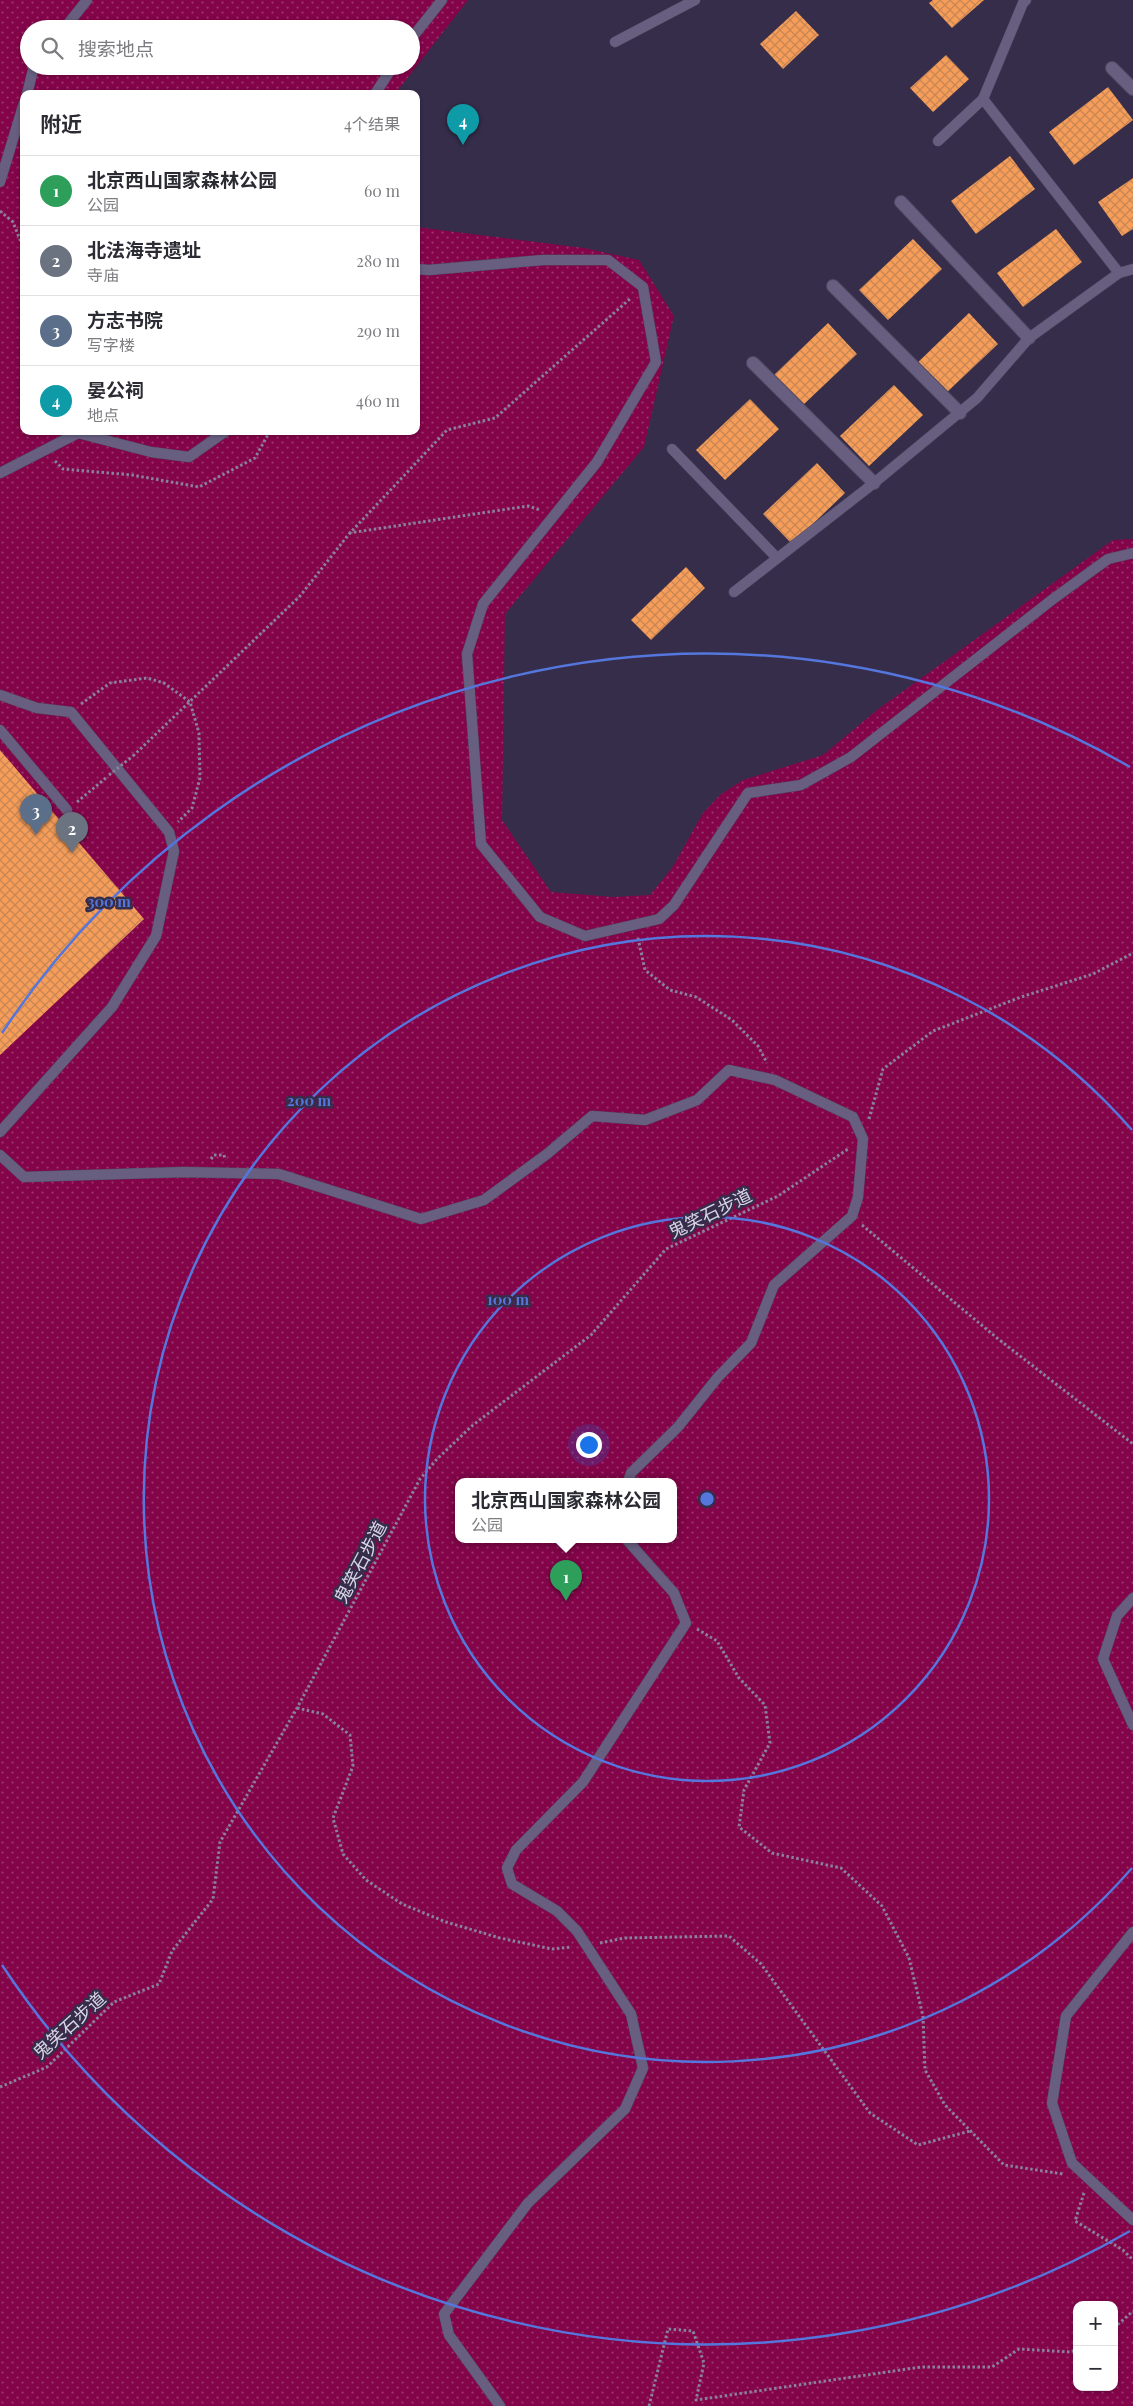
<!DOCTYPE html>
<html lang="zh">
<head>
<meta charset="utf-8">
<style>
	:root { --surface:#fff; --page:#f7f7f7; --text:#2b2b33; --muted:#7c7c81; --line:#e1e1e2; --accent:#686f3e }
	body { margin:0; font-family:"Playfair Display","Noto Sans SC",serif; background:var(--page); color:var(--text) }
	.controls { position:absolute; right:15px; bottom:15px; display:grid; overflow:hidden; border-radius:10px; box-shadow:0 1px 4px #0004 }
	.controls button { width:45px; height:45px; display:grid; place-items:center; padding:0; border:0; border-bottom:1px solid var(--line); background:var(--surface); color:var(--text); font:25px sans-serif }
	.you { position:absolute; left:588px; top:1444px; width:18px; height:18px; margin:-12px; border:4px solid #fff; border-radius:50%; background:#1a73e8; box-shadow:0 0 0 8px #1a73e833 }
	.badge { display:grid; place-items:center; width:32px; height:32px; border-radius:50%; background:var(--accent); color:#fff; font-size:16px; font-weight:700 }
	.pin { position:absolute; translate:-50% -41px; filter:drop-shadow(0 1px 2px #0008) }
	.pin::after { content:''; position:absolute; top:26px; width:18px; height:15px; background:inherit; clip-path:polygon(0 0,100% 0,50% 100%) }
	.popup { position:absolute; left:455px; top:1478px; width:222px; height:65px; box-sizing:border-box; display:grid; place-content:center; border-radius:10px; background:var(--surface); filter:drop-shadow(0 1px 4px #0005); font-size:16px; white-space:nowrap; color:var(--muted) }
	.popup b { font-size:19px; color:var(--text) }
	.popup::after { content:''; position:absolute; left:50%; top:100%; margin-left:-10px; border:10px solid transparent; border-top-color:var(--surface) }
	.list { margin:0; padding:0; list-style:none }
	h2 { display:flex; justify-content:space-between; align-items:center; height:65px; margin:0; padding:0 20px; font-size:21px }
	h2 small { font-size:16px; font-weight:400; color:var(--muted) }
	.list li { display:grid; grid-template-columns:32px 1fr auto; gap:15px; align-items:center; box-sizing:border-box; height:70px; padding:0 20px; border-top:1px solid var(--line) }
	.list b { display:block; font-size:19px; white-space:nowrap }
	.list p { margin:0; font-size:16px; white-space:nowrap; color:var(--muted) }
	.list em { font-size:16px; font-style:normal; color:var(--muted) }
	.icon { flex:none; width:28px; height:28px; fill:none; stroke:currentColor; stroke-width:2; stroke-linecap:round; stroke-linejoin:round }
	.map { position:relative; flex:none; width:1133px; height:2406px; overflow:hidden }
	.search { position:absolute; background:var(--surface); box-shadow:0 1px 4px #0004; left:20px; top:20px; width:400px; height:55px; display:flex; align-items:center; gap:12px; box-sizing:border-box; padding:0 18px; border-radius:28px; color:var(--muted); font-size:19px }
	.panel { position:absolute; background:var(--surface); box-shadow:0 1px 4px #0004; left:20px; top:90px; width:400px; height:345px; border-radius:10px }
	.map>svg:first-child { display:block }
	.park { fill:url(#park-dots); fill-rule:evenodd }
	.building { fill:url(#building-cross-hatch) }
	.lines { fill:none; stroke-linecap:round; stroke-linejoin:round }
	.service-casing { stroke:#524a63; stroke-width:11 }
	.minor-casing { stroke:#524a63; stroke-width:14 }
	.path { stroke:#89829a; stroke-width:3; stroke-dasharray:2.5 2.5; stroke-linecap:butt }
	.service { stroke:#685f80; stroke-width:10 }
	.minor { stroke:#685f80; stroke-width:12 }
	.path-bridge { stroke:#89829a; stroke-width:3; stroke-dasharray:2.5 2.5; stroke-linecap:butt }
	.ring { fill:none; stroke:#5576dc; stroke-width:2.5 }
	.labels { text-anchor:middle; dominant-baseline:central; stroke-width:5; stroke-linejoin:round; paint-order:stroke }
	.street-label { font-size:18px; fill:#d9d4e7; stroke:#352d4a }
	.centre { fill:#5576dc; stroke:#352d4a; stroke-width:2.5 }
	.ring-label { font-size:15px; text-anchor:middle; font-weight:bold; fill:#5576dc; stroke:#352d4a; stroke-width:5; stroke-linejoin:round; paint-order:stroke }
</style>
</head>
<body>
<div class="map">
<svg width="1133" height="2406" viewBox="0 0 1133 2406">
	<defs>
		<pattern id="park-dots" width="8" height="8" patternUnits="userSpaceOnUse" patternTransform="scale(1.25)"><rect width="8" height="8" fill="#830449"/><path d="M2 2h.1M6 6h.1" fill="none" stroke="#9a346c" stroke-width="1.8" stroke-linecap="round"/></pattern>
		<pattern id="building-cross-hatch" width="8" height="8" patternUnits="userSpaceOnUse" patternTransform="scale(1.25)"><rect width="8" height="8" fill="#f59d59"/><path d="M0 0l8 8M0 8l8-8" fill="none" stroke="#c88654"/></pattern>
	</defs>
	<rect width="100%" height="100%" fill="#352d4a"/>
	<path class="park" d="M0 0H468L395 94H24V431H416V227L584 248 639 260 674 316 644 447 505 614 502 820 551 892 613 897 650 895 672 868 703 813 720 795 743 780 823 755 877 710 1113 540 1133 539V2406H0ZM29 29H411V66H29ZM458 1482H674V1540H458ZM1077 2305H1114V2387H1077Z"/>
	<g class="building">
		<polygon points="933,0 984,0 952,28 929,3"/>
		<polygon points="796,11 819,35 783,69 760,44"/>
		<polygon points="946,55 969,79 933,112 910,88"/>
		<polygon points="1108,87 1133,120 1074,165 1049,132"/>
		<polygon points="1010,156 1035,189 976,234 951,201"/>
		<polygon points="1133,178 1133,229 1122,236 1098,202"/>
		<polygon points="1056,229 1082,262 1023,307 997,273"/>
		<polygon points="913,239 942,269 888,320 859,290"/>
		<polygon points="969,313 998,344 944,395 915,365"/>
		<polygon points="828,323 857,354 803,405 774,375"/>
		<polygon points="894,385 923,415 869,466 840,436"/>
		<polygon points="750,399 779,429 725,480 696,450"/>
		<polygon points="817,463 845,493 792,544 763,514"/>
		<polygon points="686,567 705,588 651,640 631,620"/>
		<polygon points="0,750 144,919 0,1055"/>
	</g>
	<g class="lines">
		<defs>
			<g id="service">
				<polyline points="64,29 87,0"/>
				<polyline points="411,39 442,0"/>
				<polyline points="615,42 695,0"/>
				<polyline points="27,94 34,66"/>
				<polyline points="375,94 393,66"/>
				<polyline points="983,99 1119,273"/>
				<polyline points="938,141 983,99 1023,3 1026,0"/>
				<polyline points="0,182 24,103"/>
				<polyline points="416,269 429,270 543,260 608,260 643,287 656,362 597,462 483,604 467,654 481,844 540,917 585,936 659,919 674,905 748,793 801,785 851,757 1053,599 1108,559 1133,553"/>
				<polyline points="672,449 777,558"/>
				<polyline points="0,473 78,433 151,452 189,457 226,431"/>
				<polyline points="734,592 874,483 977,398 1029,338 1119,273 1133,269"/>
				<polyline points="0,695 37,708 71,712 169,832 174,851 156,936 112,1007 0,1132"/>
				<polyline points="0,730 67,810"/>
				<polyline points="0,1155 24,1177 184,1172 279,1174 421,1219 484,1200 547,1154 592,1116 645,1120 697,1100 729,1070 775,1080 853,1117 863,1139 858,1197 852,1216 774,1285 751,1343 718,1377 678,1427 631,1473 628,1482"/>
				<polyline points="1133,1598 1117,1616 1103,1659 1133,1725"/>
				<polyline points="1133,1932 1066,2016 1052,2103 1072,2163 1133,2220"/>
				<polyline points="500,2406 449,2335 444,2314 528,2203 625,2109 643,2068 631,2014 577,1931 557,1911 512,1884 507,1868 516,1850 583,1782 686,1623 674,1593 627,1540"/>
			</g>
			<g id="minor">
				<polyline points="1112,68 1133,89"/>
				<polyline points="901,202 1029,338"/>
				<polyline points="833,286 960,413"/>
				<polyline points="753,363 874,483"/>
			</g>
		</defs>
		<use href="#service" class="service-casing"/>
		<use href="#minor" class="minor-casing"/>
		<g class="path">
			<polyline points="0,211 13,222 24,250"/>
			<polyline points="55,461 63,469 132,475 199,487 255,458 270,431"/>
			<polyline points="349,533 528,506 540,510"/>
			<polyline points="81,704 110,683 147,678 164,683 190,702 199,733 200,778 192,808 178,822"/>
			<polyline points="133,756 300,596 349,534 447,430 495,418 631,298"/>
			<polyline points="77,802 107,777"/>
			<polyline points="638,938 645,970 670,990 696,997 732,1020 758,1046 767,1063"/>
			<polyline points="869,1119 883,1069 933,1031 1021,997 1093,974 1133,953"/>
			<polyline points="211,1159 214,1155 224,1155 225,1160"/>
			<polyline points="862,1225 997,1338 1133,1444"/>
			<polyline points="697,1629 717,1641 739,1678 765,1705 770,1743 744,1790 739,1827 772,1853 841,1868 882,1906 909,1958 923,2016 925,2070 945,2105 1004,2165 1063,2174"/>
			<polyline points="297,1708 323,1714 350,1735 353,1766 333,1818 343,1854 366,1880 402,1904 446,1922 500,1938 552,1949 572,1947"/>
			<polyline points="600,1943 625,1938 729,1936 761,1964 870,2113 918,2145 970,2131"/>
			<polyline points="0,2087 47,2067 114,2002 159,1984 172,1951 213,1899 220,1842 297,1708 420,1479 437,1459 473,1425 591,1335 666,1249 778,1196 848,1149"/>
			<polyline points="1084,2193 1075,2221 1123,2250 1133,2260"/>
			<polyline points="1114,2328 1133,2311"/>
			<polyline points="649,2406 668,2329 693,2331 704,2363 696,2400 921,2367 992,2367 1019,2349 1071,2352 1077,2349"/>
		</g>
		<use href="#service" class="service"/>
		<use href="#minor" class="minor"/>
		<polyline class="path-bridge" points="109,775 133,756"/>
	</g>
	<g class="ring">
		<circle cx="707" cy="1499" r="282"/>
		<path d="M1132 1868A563 563 0 1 1 1132 1130"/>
		<path d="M1130 2231A845 845 0 0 1 2 1965M2 1033A845 845 0 0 1 1130 767"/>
	</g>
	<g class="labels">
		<g class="street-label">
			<text transform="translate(710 1213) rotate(-26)">鬼笑石步道</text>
			<text transform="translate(360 1562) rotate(-62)">鬼笑石步道</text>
			<text transform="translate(69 2025) rotate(-42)">鬼笑石步道</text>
		</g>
	</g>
	<circle cx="707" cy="1499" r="8" class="centre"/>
	<g class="ring-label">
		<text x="109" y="907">300 m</text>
		<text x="309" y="1106">200 m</text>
		<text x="508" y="1305">100 m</text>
	</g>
</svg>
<div class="controls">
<button>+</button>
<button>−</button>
</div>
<div class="you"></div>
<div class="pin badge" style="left:566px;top:1601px;background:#2e9e5b">1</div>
<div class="popup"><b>北京西山国家森林公园</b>公园</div>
<div class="pin badge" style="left:72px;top:853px;background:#6b7280">2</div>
<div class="pin badge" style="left:36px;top:835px;background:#5c6f8a">3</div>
<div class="pin badge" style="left:463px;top:145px;background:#0f9aa8">4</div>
<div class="search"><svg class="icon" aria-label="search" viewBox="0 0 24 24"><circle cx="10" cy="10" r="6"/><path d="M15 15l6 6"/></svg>搜索地点</div>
<section class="panel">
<h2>附近<small>4个结果</small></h2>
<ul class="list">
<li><span class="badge" style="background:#2e9e5b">1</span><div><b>北京西山国家森林公园</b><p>公园</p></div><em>60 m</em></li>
<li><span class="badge" style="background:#6b7280">2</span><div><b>北法海寺遗址</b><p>寺庙</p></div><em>280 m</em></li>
<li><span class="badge" style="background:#5c6f8a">3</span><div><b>方志书院</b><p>写字楼</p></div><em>290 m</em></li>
<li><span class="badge" style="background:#0f9aa8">4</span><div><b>晏公祠</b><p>地点</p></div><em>460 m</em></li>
</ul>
</section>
</div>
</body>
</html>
